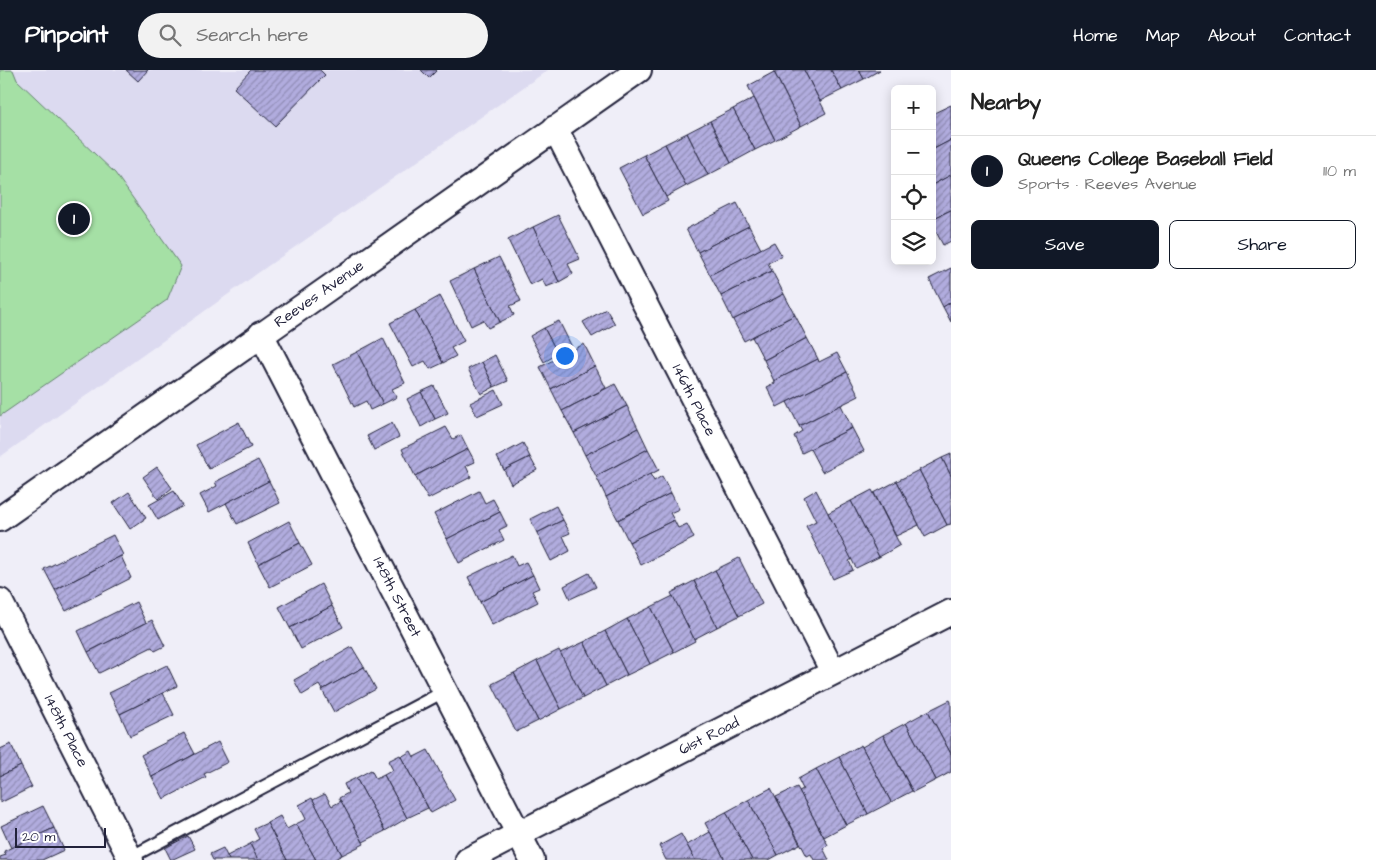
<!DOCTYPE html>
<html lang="en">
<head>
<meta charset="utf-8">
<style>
	:root { --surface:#fff; --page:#f2f2f2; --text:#222; --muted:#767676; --line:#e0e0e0; --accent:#111827 }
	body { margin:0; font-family:"Architects Daughter",sans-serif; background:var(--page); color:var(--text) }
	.controls { position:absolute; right:15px; top:15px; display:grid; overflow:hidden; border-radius:8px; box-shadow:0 2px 12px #0003 }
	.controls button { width:45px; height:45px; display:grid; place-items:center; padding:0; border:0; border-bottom:1px solid var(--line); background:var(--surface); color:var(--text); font:25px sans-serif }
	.scale { position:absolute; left:15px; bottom:12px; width:91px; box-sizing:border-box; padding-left:5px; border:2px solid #22223b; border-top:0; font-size:14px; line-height:18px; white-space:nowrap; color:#22223b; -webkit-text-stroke:4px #fff; paint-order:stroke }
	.you { position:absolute; left:564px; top:285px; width:18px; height:18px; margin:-12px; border:4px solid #fff; border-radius:50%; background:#1a73e8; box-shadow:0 0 0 8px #1a73e833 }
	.badge { display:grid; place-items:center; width:32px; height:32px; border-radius:50%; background:var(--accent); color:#fff; font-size:16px; font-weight:700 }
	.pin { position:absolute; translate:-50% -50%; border:2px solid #fff; box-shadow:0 1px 5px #0006 }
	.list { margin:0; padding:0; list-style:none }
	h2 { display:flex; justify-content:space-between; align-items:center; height:65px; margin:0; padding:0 20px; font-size:21px }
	h2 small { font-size:16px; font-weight:400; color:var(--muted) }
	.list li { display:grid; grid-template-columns:32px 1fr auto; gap:15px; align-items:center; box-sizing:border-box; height:70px; padding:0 20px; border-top:1px solid var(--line) }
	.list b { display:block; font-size:19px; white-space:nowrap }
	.list p { margin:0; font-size:16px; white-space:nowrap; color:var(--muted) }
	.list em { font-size:16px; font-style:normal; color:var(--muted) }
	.actions { display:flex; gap:10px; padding:15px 20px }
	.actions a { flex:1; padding:11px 0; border:1px solid var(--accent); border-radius:8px; text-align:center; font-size:18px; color:var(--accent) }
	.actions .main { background:var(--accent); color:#fff }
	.icon { flex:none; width:28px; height:28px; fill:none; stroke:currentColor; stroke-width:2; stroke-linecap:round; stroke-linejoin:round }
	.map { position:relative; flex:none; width:951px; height:790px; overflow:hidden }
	header { display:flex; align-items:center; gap:30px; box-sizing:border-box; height:70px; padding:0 25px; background:var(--accent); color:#fff }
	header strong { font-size:24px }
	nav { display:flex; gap:28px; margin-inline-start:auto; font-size:18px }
	.search { width:350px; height:45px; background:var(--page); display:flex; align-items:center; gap:12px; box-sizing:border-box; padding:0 18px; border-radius:28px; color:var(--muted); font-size:19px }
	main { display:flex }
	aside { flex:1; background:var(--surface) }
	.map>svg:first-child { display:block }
	.built { fill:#dcdaf0 }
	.green { fill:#a5e0a5; stroke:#648170 }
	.building { fill:url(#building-hatch); stroke:#22223b }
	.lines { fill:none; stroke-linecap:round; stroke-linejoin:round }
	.service-casing { stroke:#22223b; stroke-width:15 }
	.minor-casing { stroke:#22223b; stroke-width:28 }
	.service { stroke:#fff; stroke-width:11 }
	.minor { stroke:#fff; stroke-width:24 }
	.labels { text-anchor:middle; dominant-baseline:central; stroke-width:4; stroke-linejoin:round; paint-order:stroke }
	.street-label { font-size:15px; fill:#22223b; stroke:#fff }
</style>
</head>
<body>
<header>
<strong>Pinpoint</strong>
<div class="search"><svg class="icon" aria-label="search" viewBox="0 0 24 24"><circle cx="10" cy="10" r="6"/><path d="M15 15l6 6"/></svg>Search here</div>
<nav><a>Home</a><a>Map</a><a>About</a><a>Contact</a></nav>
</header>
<main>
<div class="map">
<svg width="951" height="790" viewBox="0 0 951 790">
	<defs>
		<pattern id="building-hatch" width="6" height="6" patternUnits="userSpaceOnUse" patternTransform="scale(1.25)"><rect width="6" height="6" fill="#b1acde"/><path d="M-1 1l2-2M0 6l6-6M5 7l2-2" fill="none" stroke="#908cb5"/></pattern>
	</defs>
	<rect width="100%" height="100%" fill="#efeef8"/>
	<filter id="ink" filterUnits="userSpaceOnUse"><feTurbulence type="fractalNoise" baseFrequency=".02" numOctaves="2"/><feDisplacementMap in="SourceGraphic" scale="10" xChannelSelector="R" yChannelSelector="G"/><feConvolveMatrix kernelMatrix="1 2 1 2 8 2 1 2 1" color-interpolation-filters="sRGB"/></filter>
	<g filter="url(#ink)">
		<polygon class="built" points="0,0 548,0 265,198 0,387"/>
		<polygon class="green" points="0,0 13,0 17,10 115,103 181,196 167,230 0,346"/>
		<g class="building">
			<polygon points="126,0 148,0 138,11"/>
			<polygon points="251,0 320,0 325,5 275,56 234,18"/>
			<polygon points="421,0 437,0 429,8"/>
			<polygon points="778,0 804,0 826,43 801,56 774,2"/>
			<polygon points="804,0 831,0 842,20 820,31"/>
			<polygon points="831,0 859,0 864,9 842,20"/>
			<polygon points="859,0 880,0 864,9"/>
			<polygon points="774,2 801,56 775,70 748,16"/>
			<polygon points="754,28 775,70 755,80 733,39"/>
			<polygon points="951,35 951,70 932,80 932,44"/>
			<polygon points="733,39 755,80 731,93 710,51"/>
			<polygon points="710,51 731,93 708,105 687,63"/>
			<polygon points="687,63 708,105 686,116 665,74"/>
			<polygon points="951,70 951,105 932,115 932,80"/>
			<polygon points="665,74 686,116 666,127 644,85"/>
			<polygon points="644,85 668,131 643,144 619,98"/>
			<polygon points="951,105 951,140 932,149 932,115"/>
			<polygon points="737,133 749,156 698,182 686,159"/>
			<polygon points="951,140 951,171 943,175 932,154 932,149"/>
			<polygon points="558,145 580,189 568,194 573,204 559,212 533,157"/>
			<polygon points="749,156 761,179 710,205 698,182"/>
			<polygon points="533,157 559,212 546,217 542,209 530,215 508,170"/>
			<polygon points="774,172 782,186 768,193 772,201 721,226 710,205"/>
			<polygon points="499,187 521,231 510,236 514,245 500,252 474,199"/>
			<polygon points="951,198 951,232 943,237 929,209"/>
			<polygon points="474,199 500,252 488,258 483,250 471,256 450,211"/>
			<polygon points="772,201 784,224 733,250 721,226"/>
			<polygon points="784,224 795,245 744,271 733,250"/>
			<polygon points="440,226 464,271 451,278 456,286 443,293 415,240"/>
			<polygon points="951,232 951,252 943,237"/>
			<polygon points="606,239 615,254 592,267 583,252"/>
			<polygon points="415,240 443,293 430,299 425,291 413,297 390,253"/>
			<polygon points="795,245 807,268 764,290 752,267"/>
			<polygon points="559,251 572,277 558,284 544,258"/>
			<polygon points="544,258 558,284 544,292 530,266"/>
			<polygon points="383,268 405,313 392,319 397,327 383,334 357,282"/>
			<polygon points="807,268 818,289 774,311 764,290"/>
			<polygon points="584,274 595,296 551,319 540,297"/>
			<polygon points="357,282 383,334 370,340 366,331 354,337 333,294"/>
			<polygon points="837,283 847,302 777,337 767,317 775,313 774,311 818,289 819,292"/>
			<polygon points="495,285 508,311 494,317 482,292"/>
			<polygon points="482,292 494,317 481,324 468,299"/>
			<polygon points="595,296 606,318 562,341 551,319"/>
			<polygon points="847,302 859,326 799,356 787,332"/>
			<polygon points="615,314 627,336 574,363 562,341"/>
			<polygon points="434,316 448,343 435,349 421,322"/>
			<polygon points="496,320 503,334 477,346 470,333"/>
			<polygon points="421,322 435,349 421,357 407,329"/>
			<polygon points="841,335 852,358 802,383 794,366 802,361 799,356"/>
			<polygon points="627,336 638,358 585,385 574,363"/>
			<polygon points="239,352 251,377 209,399 196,375"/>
			<polygon points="392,353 399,367 374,380 367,366"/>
			<polygon points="446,357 453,369 461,365 468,379 415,406 402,379"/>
			<polygon points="638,358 648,379 596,406 585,385"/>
			<polygon points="852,358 864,381 822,402 810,379"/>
			<polygon points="523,373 530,387 504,400 497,387"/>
			<polygon points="468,379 475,392 466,396 471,407 428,429 415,406"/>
			<polygon points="648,379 659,400 606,427 596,406"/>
			<polygon points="951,384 951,406 942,388"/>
			<polygon points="530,387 537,400 511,414 504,400"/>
			<polygon points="942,388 951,406 951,454 947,455 919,400"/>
			<polygon points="258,390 269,411 209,442 200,425 217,416 215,412"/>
			<polygon points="157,397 172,418 158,429 143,407"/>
			<polygon points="919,400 947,455 925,467 897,411"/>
			<polygon points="650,404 654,411 662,406 671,423 618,450 606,427"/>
			<polygon points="269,411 280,433 237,454 226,433"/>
			<polygon points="897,411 919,455 896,466 874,423"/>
			<polygon points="816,420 852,489 849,491 853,500 833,509 806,456 816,451 804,427"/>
			<polygon points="872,420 900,475 879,487 851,431"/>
			<polygon points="174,421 183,436 158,450 149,435"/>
			<polygon points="479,421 485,433 493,429 500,442 447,469 434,444"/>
			<polygon points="129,422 146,448 130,459 113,433"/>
			<polygon points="671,423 679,439 670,443 674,450 629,472 618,450"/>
			<polygon points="851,431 879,487 856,498 828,443"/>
			<polygon points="556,436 563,450 537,463 530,449"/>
			<polygon points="500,442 507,456 499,460 504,470 459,493 447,469"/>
			<polygon points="563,450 570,463 563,466 570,481 551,491 537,463"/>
			<polygon points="674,450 678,458 687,454 694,468 641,495 629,472"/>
			<polygon points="289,451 300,473 258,494 248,473"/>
			<polygon points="113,465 123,485 55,520 44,499"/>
			<polygon points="300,473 312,495 270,517 258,494"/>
			<polygon points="512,485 517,496 526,492 533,505 480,532 468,507"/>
			<polygon points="121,486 131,508 66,541 55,520"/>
			<polygon points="739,488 762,534 739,546 715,500"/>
			<polygon points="715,500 739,546 717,557 694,511"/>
			<polygon points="589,503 596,517 570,529 564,516"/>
			<polygon points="533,505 539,518 532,521 538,532 492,555 480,532"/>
			<polygon points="694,511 717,557 694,569 671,523"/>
			<polygon points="321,514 332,536 290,558 279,537"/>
			<polygon points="673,526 695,571 674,582 651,537"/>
			<polygon points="136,532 146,553 88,582 78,561"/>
			<polygon points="332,536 343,557 301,579 290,558"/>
			<polygon points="651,537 674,582 650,594 627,549"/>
			<polygon points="627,549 650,594 627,605 605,561"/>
			<polygon points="152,550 165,576 155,581 152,577 99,603 88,582"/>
			<polygon points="605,561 627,605 606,616 584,572"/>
			<polygon points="584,572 606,616 583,628 560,583"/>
			<polygon points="352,577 364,597 322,620 319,615 302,625 294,610"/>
			<polygon points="559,580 583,628 561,639 537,591"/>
			<polygon points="537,591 561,639 538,651 514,603"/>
			<polygon points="167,595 177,616 120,644 109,623"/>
			<polygon points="364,597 376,619 334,642 322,620"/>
			<polygon points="514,603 538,651 516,662 492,614"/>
			<polygon points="163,623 174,645 130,666 120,644"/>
			<polygon points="950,630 951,632 951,684 928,641"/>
			<polygon points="928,641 951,684 951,702 936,710 906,653"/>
			<polygon points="906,653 936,710 913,722 883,665"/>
			<polygon points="184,663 195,684 152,707 141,685"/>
			<polygon points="883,665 912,721 891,732 862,677"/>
			<polygon points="218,672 228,692 204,704 206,707 164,729 152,707"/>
			<polygon points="11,674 21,696 0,706 0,679"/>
			<polygon points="861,675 891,732 868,744 839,687"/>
			<polygon points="428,680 455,730 431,743 401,687 411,681 414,687"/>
			<polygon points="400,685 428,738 407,748 384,705 393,700 388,691"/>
			<polygon points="839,687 868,744 846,755 816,699"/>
			<polygon points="21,696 32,717 0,733 0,706"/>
			<polygon points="816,699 846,755 824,767 799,721 803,719 798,709"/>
			<polygon points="371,700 376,709 384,705 407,748 385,761 356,708"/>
			<polygon points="356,708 385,761 363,772 339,728 348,723 344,714"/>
			<polygon points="797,717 828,775 823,778 829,790 814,790 811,784 807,786 776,727"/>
			<polygon points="771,718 800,774 778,785 748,730"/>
			<polygon points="325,724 332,736 341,731 364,774 342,785 313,730"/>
			<polygon points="312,728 342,785 333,790 316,790 296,754 306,749 299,735"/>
			<polygon points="748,730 778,785 769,790 752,790 726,742"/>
			<polygon points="43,736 54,758 11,778 1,756"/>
			<polygon points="726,742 752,790 725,790 705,753"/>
			<polygon points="280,746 287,759 296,754 316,790 287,790 267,753"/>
			<polygon points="267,753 287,790 258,790 250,774 259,769 254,759"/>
			<polygon points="54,758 64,780 42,790 0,790 0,787 6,785 4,781"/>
			<polygon points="710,762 725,790 695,790 687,775"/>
			<polygon points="681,764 695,790 666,790 659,776"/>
			<polygon points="188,766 195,779 171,790 165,778"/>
			<polygon points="250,774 258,790 229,790 227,786"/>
			<polygon points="223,778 229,790 213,790 210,784"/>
		</g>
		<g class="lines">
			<defs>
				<polyline id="service" points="127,789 445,621"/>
				<g id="minor">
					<polyline points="555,58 833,602"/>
					<polyline points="261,264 532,790"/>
					<polyline points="0,449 639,0"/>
					<polyline points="0,531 131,790"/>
					<polyline points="468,790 951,542"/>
				</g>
			</defs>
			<use href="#service" class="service-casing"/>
			<use href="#minor" class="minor-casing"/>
			<use href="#service" class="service"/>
			<use href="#minor" class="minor"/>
		</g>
	</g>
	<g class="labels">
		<g class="street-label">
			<text transform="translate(319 224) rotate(-35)">Reeves Avenue</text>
			<text transform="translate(694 330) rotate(63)">146th Place</text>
			<text transform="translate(397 527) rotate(63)">148th Street</text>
			<text transform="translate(66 661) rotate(63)">148th Place</text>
			<text transform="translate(709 666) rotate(-27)">61st Road</text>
		</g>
	</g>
</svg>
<div class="controls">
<button>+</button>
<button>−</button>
<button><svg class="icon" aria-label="locate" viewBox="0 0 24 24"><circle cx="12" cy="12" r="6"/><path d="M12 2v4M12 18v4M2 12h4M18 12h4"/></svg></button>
<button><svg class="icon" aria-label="layers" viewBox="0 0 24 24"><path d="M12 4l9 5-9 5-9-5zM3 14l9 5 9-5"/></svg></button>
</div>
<div class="scale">20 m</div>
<div class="you"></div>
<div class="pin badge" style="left:74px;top:149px">1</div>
</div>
<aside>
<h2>Nearby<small></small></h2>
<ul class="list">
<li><span class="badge">1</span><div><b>Queens College Baseball Field</b><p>Sports · Reeves Avenue</p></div><em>110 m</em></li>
</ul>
<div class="actions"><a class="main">Save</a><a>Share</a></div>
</aside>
</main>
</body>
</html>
